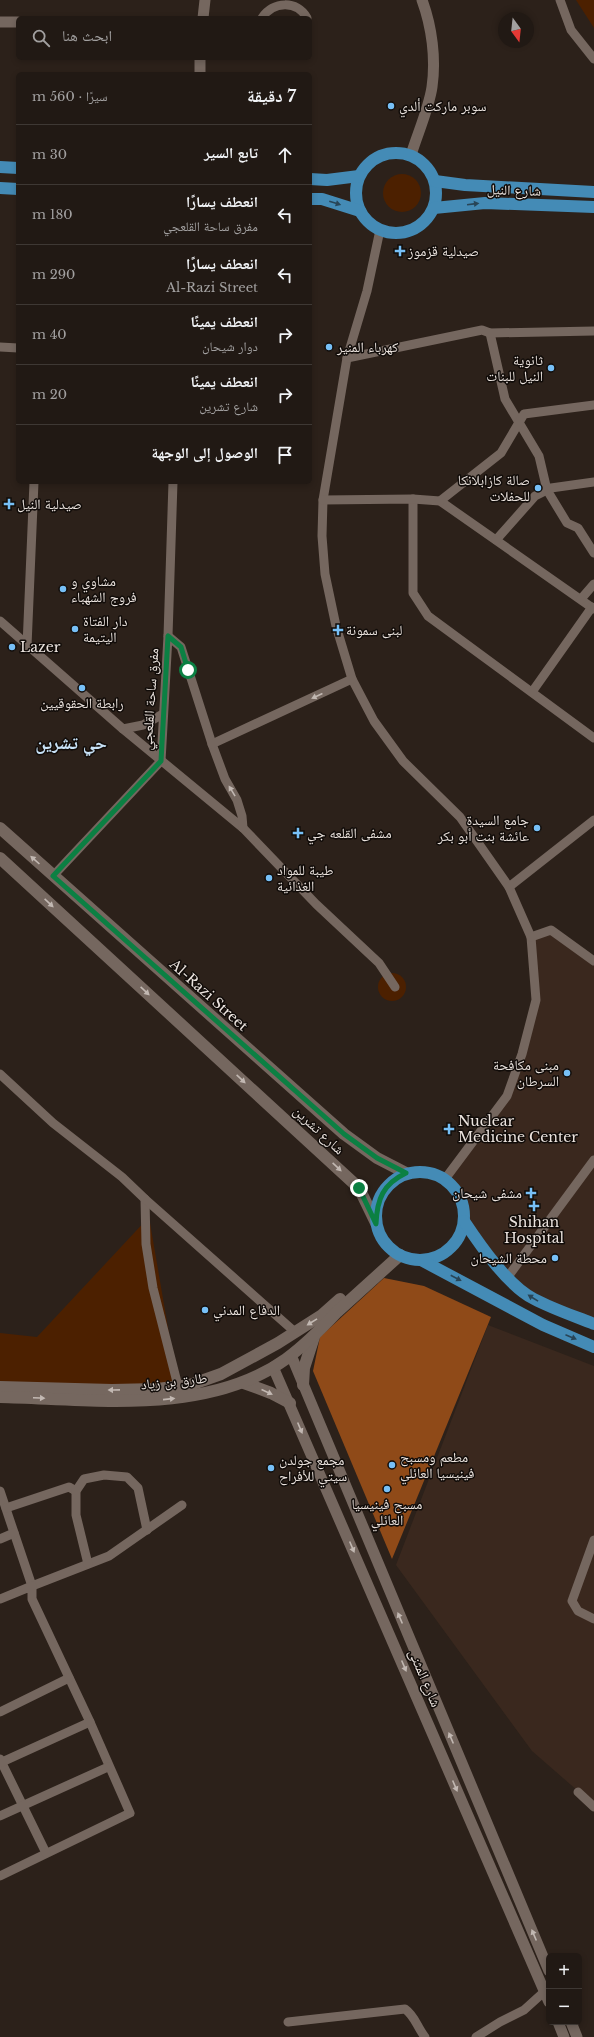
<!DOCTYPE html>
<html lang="ar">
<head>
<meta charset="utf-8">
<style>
	:root { --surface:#211914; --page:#29221d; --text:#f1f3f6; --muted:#a2a0a0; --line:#3e3834 }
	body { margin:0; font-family:"Libre Baskerville","Noto Naskh Arabic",serif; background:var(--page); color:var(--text); direction:rtl }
	.controls { position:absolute; right:12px; bottom:12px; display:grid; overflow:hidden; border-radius:6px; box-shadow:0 2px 6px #0003 }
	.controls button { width:36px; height:36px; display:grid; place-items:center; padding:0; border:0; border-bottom:1px solid var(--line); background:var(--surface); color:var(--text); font:20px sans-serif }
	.compass { position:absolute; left:498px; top:12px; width:36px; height:36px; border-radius:50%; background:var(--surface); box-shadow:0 2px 6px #0003; rotate:165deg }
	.stop { position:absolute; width:12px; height:12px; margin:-9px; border:3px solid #0b8043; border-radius:50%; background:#fff }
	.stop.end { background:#0b8043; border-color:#fff; box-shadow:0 1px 4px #0008 }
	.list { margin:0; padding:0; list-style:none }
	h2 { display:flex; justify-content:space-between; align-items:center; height:52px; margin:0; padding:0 16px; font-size:17px }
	h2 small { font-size:13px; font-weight:400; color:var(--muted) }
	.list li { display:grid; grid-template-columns:26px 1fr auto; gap:12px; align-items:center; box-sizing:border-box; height:60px; padding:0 16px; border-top:1px solid var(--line) }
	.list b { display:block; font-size:15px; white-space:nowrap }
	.list p { margin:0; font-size:13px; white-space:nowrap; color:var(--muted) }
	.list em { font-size:13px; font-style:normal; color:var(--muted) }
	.icon { flex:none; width:22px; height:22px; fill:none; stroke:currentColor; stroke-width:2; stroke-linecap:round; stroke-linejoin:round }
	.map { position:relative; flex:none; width:594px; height:2037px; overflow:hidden; direction:ltr }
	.search { position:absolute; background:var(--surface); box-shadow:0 2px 6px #0003; left:16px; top:16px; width:296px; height:44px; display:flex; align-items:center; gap:10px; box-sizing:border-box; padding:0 14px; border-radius:6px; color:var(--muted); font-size:15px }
	.panel { position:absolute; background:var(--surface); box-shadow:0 2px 6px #0003; left:16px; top:72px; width:296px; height:412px; border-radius:6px; direction:rtl }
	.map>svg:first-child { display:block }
	.built { fill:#3a281e }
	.green { fill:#4c2000 }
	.water { fill:#8f4a18 }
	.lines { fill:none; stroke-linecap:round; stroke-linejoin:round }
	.minor { stroke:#75675f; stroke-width:9 }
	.tertiary { stroke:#75675f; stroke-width:11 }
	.secondary { stroke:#75675f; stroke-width:12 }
	.primary { stroke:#448bb6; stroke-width:12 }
	.oneway { fill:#284557 }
	.oneway2 { fill:#c2b8b2 }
	.route { stroke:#0b8043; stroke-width:5 }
	.poi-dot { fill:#77c0f7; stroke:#110c09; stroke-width:1.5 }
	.labels { text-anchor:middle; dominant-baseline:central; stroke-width:3; stroke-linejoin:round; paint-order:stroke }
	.poi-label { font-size:14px; fill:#ebe3de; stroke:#110c09; text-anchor:start }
	.street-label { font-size:14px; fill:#ebe3de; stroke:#110c09 }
	.district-label { font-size:18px; font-weight:bold; fill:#c8e2f7; stroke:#110c09 }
</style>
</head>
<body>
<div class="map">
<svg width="594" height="2037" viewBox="0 0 594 2037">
	<rect width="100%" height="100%" fill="#2c211a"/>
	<g class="built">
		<polygon points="551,930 594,961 594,1324 533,1299 464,1221 463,1206 459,1194 445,1179 507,1096 536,1000 531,937"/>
		<polygon points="488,1325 594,1366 594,1805 532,1751 396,1565"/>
	</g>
	<g class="green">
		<polygon points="576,0 594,0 594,28"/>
		<circle cx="402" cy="193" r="19"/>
		<circle cx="392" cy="987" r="14"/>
		<polygon points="149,1217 178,1386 0,1387 0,1333 37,1337"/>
	</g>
	<polygon class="water" points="384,1278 424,1286 491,1317 392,1559 313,1371 320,1337"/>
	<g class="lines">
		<g class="minor">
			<polyline points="560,0 571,30 594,59"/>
			<path d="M262 18C273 1 297 0 307 18"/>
			<polyline points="380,230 367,291 347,358 323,500 322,536 325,574 336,626 352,679 374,721 403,761 460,817 509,887 531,937 536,1000 522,1054 507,1096 445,1179"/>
			<polyline points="490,333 505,399 539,456 547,490 567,523 578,528 594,553"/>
			<polyline points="0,347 18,348"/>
			<polyline points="347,358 482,330 490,333 594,331"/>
			<polyline points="413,499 413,593 428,616 594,738"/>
			<polyline points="323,500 413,499 440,501 594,609"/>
			<polyline points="440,501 501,453 524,414 594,405"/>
			<polyline points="496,540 535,496 551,488 594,482"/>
			<polyline points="581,599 594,584"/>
			<polyline points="0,621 123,729 243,828 316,904 379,963 395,987"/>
			<polyline points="168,636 181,647 212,744 225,779 237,800 242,816 243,828"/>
			<polyline points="27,646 34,482"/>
			<polyline points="532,692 592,607"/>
			<polyline points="123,729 143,725 163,714"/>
			<polyline points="212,744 352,679"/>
			<polyline points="53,876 161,761 168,636 173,482"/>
			<polyline points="509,887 594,820"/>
			<polyline points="531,937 551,930 594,961"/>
			<polyline points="0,1074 53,1123 122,1177 145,1199 146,1244 153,1288 178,1386"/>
			<polyline points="145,1199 295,1332"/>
			<polyline points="507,1278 594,1160"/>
			<polyline points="0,1491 32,1586 109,1556 182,1505"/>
			<polyline points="6,1508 69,1487 76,1491"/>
			<polyline points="0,1539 14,1533"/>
			<polyline points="594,1540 572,1601 578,1611 594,1619"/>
			<polyline points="88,1564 76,1515 76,1491 84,1479 104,1475 127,1477 138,1488 147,1530"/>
			<polyline points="0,1599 32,1586 32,1599 90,1722 130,1813 0,1876"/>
			<polyline points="0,1712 69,1678"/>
			<polyline points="0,1759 46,1853"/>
			<polyline points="0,1763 90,1722"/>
			<polyline points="578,1792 594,1807"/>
			<polyline points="0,1816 108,1767"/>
			<path d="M288 2022 405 2009C415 2016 417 2027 425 2037"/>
			<polyline points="476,2037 500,2022 524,2010 545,1991"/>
		</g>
		<g class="tertiary">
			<polyline points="203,18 205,0"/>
			<polyline points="0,22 18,22"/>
			<polyline points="200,74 200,58"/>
			<path d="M411 155C417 135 429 108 432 87 436 59 432 27 422 0"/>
			<polyline points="291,1355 549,1971"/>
			<polyline points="273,1367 549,2002"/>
			<polyline points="558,2022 564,2037"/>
			<polyline points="571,2022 577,2037"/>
		</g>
		<g class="secondary">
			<polyline points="0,828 344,1134 377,1158 406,1173"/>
			<polyline points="0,858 359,1188 376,1223"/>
			<polyline points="244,1383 271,1393 290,1403"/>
			<polyline points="303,1385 304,1368 314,1337"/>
			<polyline points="0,1387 112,1390 157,1389 190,1385 221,1374 278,1343 322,1315 340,1299"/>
			<path d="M0 1397C92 1399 207 1416 286 1359 305 1345 321 1329 337 1312 358 1293 379 1274 400 1255"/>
		</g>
		<g class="primary">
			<circle cx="396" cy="193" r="40"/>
			<polyline points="0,167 18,168"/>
			<polyline points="310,179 327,180 359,176"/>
			<polyline points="435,181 465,185 594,192"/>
			<polyline points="0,188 18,189"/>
			<polyline points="310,199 322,199 360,211"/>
			<polyline points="434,208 485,203 594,207"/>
			<circle cx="420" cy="1216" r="44"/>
			<path d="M464 1221C480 1245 508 1286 534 1299 553 1309 574 1316 594 1324"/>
			<polyline points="421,1260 543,1325 594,1347"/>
		</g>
	</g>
	<defs><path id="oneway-solid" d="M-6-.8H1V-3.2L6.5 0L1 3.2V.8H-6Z"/></defs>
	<g class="oneway">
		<use href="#oneway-solid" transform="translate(335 203) rotate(17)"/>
		<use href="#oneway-solid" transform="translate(473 204) rotate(-7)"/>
		<use href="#oneway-solid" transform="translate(456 1278) rotate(28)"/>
		<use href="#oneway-solid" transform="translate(533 1298) rotate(-148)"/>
		<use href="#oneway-solid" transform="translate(571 1337) rotate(23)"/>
	</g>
	<g class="oneway2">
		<use href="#oneway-solid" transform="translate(317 696) rotate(155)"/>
		<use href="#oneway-solid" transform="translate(232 791) rotate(-121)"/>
		<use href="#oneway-solid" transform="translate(35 860) rotate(-138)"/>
		<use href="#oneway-solid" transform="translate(49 903) rotate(43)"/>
		<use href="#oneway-solid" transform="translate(145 991) rotate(43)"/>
		<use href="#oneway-solid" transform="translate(241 1079) rotate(43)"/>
		<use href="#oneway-solid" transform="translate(337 1167) rotate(43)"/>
		<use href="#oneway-solid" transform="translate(312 1322) rotate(148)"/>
		<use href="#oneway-solid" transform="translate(114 1390) rotate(179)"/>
		<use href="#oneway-solid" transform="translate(267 1392) rotate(24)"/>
		<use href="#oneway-solid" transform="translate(39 1398) rotate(2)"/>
		<use href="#oneway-solid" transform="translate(169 1399) rotate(-6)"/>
		<use href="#oneway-solid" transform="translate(300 1428) rotate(67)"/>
		<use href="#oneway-solid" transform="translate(352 1547) rotate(67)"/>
		<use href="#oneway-solid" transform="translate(400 1618) rotate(-113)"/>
		<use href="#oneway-solid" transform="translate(404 1666) rotate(67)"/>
		<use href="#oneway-solid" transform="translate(451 1738) rotate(-113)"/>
		<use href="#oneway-solid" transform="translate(455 1786) rotate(67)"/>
		<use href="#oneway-solid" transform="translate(534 1935) rotate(-113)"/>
	</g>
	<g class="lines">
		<path class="route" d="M188 670 181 647 168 636 161 761 53 876 344 1134 377 1158 406 1173C383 1184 377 1199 376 1224L359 1188"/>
	</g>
	<g class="poi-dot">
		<circle cx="391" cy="106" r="4"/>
		<path d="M398 245h4v4h4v4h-4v4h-4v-4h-4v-4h4z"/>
		<circle cx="329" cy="347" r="4"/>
		<circle cx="551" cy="368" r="4"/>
		<circle cx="538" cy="488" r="4"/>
		<path d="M7 498h4v4h4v4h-4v4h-4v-4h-4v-4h4z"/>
		<circle cx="63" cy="589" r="4"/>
		<circle cx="75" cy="629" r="4"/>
		<path d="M336 624h4v4h4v4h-4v4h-4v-4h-4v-4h4z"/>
		<circle cx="12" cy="647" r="4"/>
		<circle cx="82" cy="688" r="4"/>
		<circle cx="537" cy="828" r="4"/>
		<path d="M296 827h4v4h4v4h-4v4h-4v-4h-4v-4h4z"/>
		<circle cx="269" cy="878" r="4"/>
		<circle cx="567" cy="1073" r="4"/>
		<path d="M447 1123h4v4h4v4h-4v4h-4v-4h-4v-4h4z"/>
		<path d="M529 1187h4v4h4v4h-4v4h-4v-4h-4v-4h4z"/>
		<path d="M532 1200h4v4h4v4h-4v4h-4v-4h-4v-4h4z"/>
		<circle cx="555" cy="1258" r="4"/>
		<circle cx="205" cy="1310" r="4"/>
		<circle cx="392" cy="1465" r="4"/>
		<circle cx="271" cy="1468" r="4"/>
		<circle cx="387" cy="1489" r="4"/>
	</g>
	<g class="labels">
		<g class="poi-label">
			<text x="399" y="106">سوبر ماركت ألدي</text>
			<text x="408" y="251">صيدلية قزموز</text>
			<text x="337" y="347">كهرباء المنير</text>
			<text x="543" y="360" text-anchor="end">ثانوية<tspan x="543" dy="16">النيل للبنات</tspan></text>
			<text x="530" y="480" text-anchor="end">صالة كازابلانكا<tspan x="530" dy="16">للحفلات</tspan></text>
			<text x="17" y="504">صيدلية النيل</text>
			<text x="71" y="581">مشاوي و<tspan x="71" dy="16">فروج الشهباء</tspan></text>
			<text x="83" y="621">دار الفتاة<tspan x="83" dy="16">اليتيمة</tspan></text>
			<text x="346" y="630">لبنى سمونة</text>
			<text x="20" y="647">Lazer</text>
			<text x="82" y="703" text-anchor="middle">رابطة الحقوقيين</text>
			<text x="529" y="820" text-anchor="end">جامع السيدة<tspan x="529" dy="16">عائشة بنت أبو بكر</tspan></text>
			<text x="307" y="833">مشفى القلعه جي</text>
			<text x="277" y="870">طيبة للمواد<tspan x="277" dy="16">الغذائية</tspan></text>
			<text x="559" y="1065" text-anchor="end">مبنى مكافحة<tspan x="559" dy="16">السرطان</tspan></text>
			<text x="458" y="1121">Nuclear<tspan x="458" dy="16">Medicine Center</tspan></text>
			<text x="522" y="1193" text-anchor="end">مشفى شيحان</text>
			<text x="534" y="1222" text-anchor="middle">Shihan<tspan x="534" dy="16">Hospital</tspan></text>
			<text x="547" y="1258" text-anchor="end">محطة الشيحان</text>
			<text x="213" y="1310">الدفاع المدني</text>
			<text x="400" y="1457">مطعم ومسبح<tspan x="400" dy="16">فينيسيا العائلي</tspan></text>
			<text x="279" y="1460">مجمع جولدن<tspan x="279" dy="16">سيتي للأفراح</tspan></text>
			<text x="387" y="1504" text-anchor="middle">مسبح فينيسيا<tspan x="387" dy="16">العائلي</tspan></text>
		</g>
		<g class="street-label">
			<text transform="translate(514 190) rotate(2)">شارع النيل</text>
			<text transform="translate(150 699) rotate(-86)">مفرق ساحة القلعجي</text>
			<text transform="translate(209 995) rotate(42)">Al-Razi Street</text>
			<text transform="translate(319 1130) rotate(43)">شارع تشرين</text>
			<text transform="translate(174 1381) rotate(-6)">طارق بن زياد</text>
			<text transform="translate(425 1678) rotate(67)">شارع المثنى</text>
		</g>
		<g class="district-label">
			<text x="71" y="743">حي تشرين</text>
		</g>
	</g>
</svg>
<div class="controls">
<button>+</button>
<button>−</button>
</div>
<svg class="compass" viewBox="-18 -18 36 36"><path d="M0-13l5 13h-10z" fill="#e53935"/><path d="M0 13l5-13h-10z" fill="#a2a0a0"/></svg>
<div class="stop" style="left:188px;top:670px"></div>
<div class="stop end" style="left:359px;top:1188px"></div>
<div class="search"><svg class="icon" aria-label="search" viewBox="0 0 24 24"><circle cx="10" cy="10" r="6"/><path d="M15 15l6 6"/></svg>ابحث هنا</div>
<section class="panel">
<h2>7 دقيقة<small>سيرًا · 560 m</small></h2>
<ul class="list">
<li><svg class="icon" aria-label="ahead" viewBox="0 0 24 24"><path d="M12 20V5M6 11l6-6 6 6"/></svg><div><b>تابع السير</b></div><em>30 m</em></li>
<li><svg class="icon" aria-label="left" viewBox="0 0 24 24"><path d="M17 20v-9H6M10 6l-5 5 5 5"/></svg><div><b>انعطف يسارًا</b><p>مفرق ساحة القلعجي</p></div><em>180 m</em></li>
<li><svg class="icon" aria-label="left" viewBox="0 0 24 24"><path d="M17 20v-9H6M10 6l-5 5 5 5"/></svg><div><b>انعطف يسارًا</b><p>Al-Razi Street</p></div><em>290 m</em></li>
<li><svg class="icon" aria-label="right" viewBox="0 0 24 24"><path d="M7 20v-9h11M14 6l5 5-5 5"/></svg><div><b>انعطف يمينًا</b><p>دوار شيحان</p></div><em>40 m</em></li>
<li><svg class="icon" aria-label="right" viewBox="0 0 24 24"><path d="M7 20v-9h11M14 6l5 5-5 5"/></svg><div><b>انعطف يمينًا</b><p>شارع تشرين</p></div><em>20 m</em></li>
<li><svg class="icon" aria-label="arrive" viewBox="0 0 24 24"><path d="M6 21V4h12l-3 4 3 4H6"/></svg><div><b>الوصول إلى الوجهة</b></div></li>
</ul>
</section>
</div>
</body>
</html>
